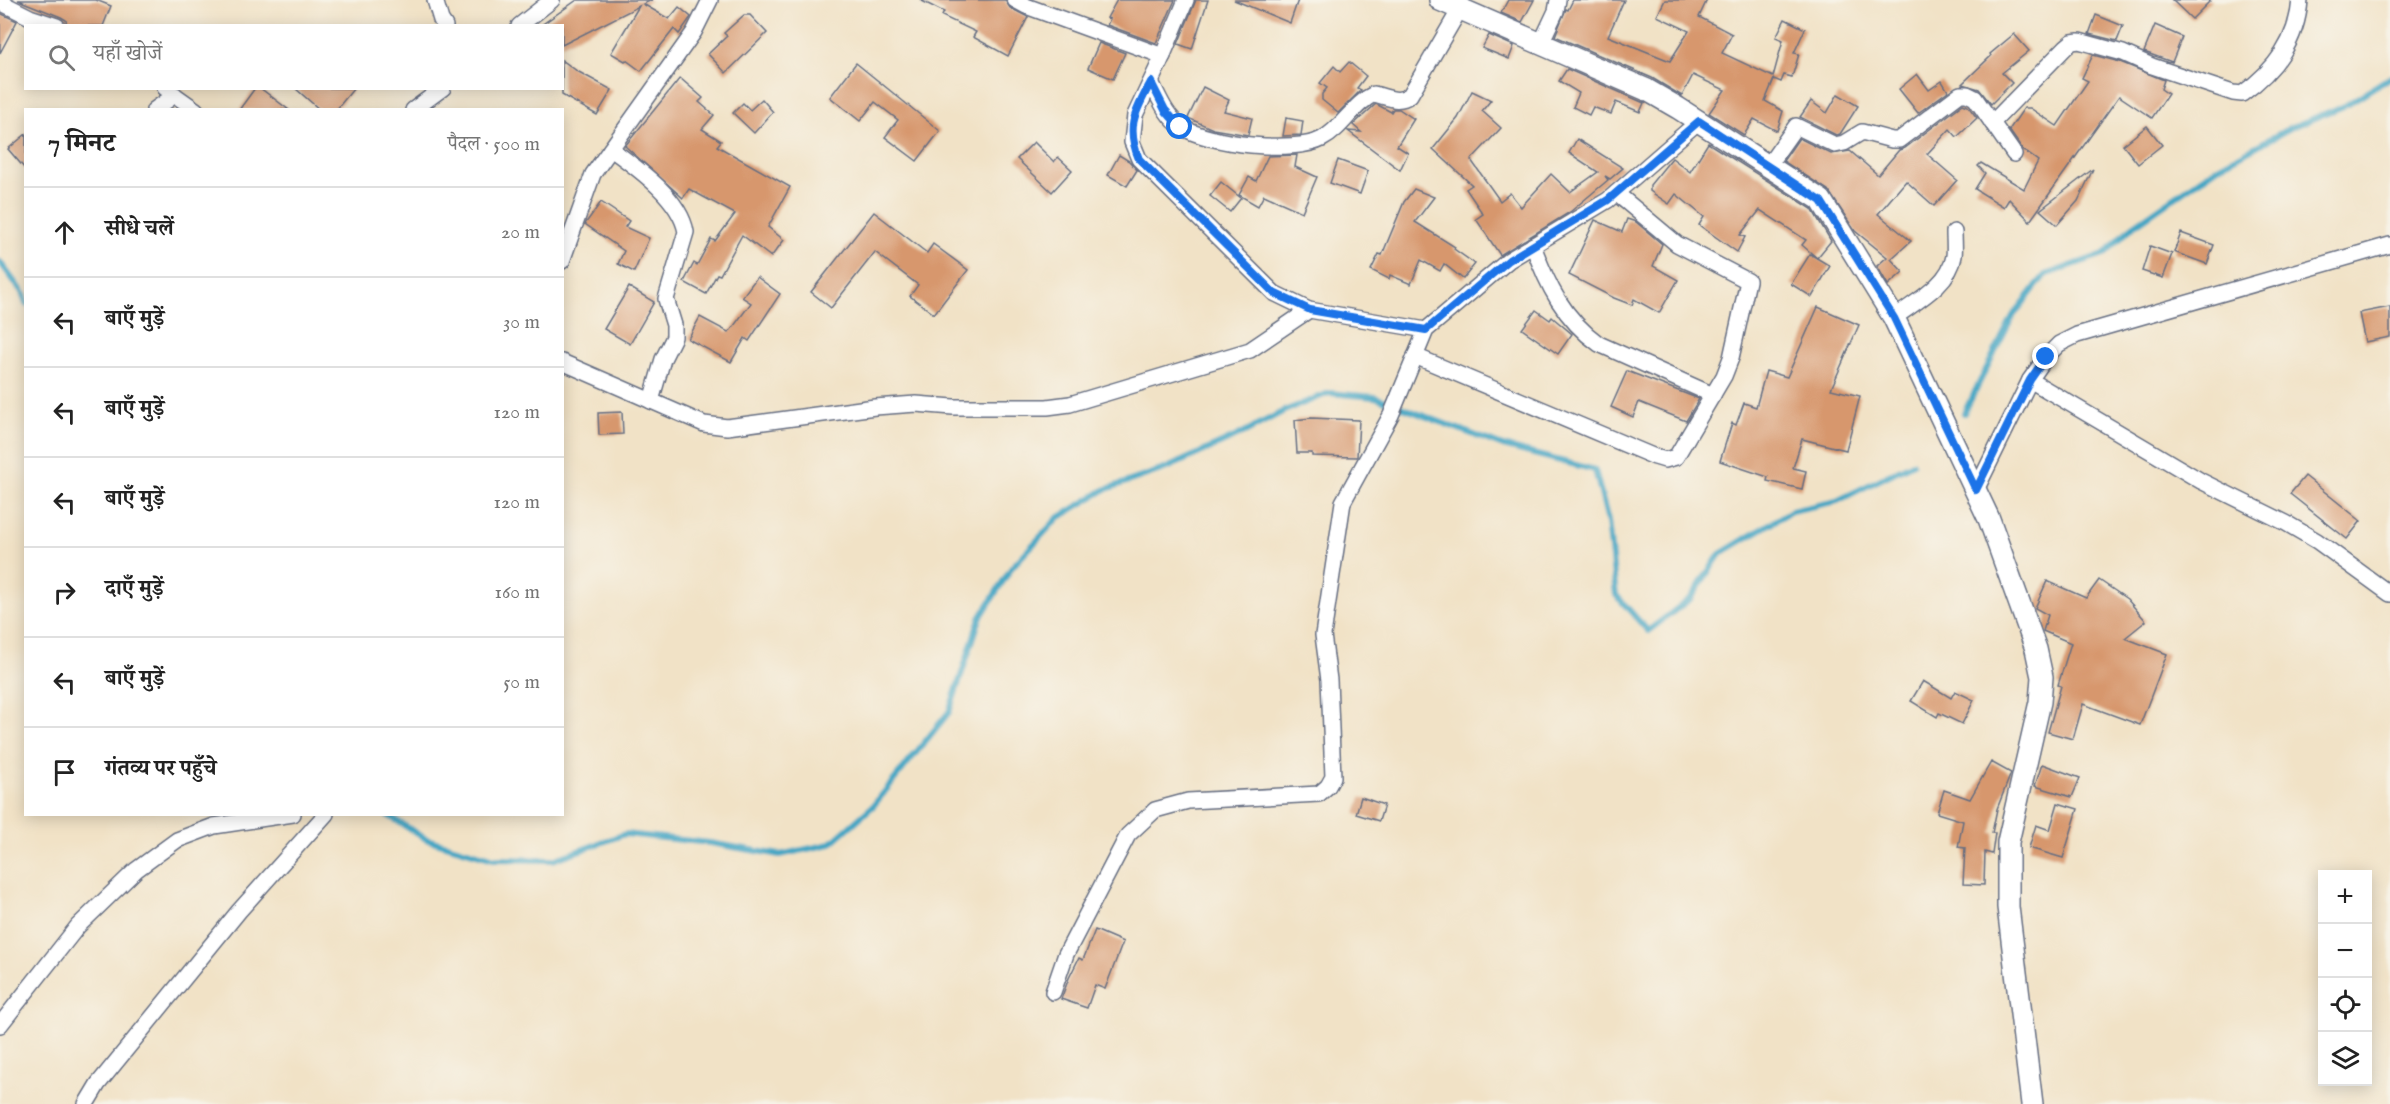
<!DOCTYPE html>
<html lang="hi">
<head>
<meta charset="utf-8">
<style>
	:root { --surface:#fff; --page:#f6f6f6; --text:#222; --muted:#767676; --line:#e0e0e0 }
	body { margin:0; font-family:"IM FELL English","Noto Serif Devanagari",serif; background:var(--page); color:var(--text) }
	.controls { position:absolute; right:18px; bottom:18px; display:grid; overflow:hidden; border-radius:0px; box-shadow:0 3px 15px #0003 }
	.controls button { width:54px; height:54px; display:grid; place-items:center; padding:0; border:0; border-bottom:2px solid var(--line); background:var(--surface); color:var(--text); font:30px sans-serif }
	.stop { position:absolute; width:18px; height:18px; margin:-14px; border:4px solid #1a73e8; border-radius:50%; background:#fff }
	.stop.end { background:#1a73e8; border-color:#fff; box-shadow:0 2px 6px #0008 }
	.list { margin:0; padding:0; list-style:none }
	h2 { display:flex; justify-content:space-between; align-items:center; height:78px; margin:0; padding:0 24px; font-size:26px }
	h2 small { font-size:20px; font-weight:400; color:var(--muted) }
	.list li { display:grid; grid-template-columns:39px 1fr auto; gap:18px; align-items:center; box-sizing:border-box; height:90px; padding:0 24px; border-top:2px solid var(--line) }
	.list b { display:block; font-size:22px; white-space:nowrap }
	.list em { font-size:20px; font-style:normal; color:var(--muted) }
	.icon { flex:none; width:33px; height:33px; fill:none; stroke:currentColor; stroke-width:2; stroke-linecap:round; stroke-linejoin:round }
	.map { position:relative; flex:none; width:2390px; height:1104px; overflow:hidden }
	.search { position:absolute; background:var(--surface); box-shadow:0 3px 15px #0003; left:24px; top:24px; width:540px; height:66px; display:flex; align-items:center; gap:15px; box-sizing:border-box; padding:0 21px; border-radius:0px; color:var(--muted); font-size:22px }
	.panel { position:absolute; background:var(--surface); box-shadow:0 3px 15px #0003; left:24px; top:108px; width:540px; height:708px; border-radius:0px }
	.map>svg:first-child { display:block }
	.lines { fill:none; stroke-linecap:round; stroke-linejoin:round }
	.stream { stroke:#45a6c4; stroke-width:6 }
	.building { fill:#d7976d }
	.street-casing { stroke:#666e82; stroke-width:18 }
	.secondary-casing { stroke:#666e82; stroke-width:24 }
	.street { stroke:#fff; stroke-width:15 }
	.secondary { stroke:#fff; stroke-width:21 }
	.route { stroke:#1a73e8; stroke-width:8 }
</style>
</head>
<body>
<div class="map">
<svg width="2390" height="1104" viewBox="0 0 2390 1104">
	<rect width="100%" height="100%" fill="#f7f3e8"/>
	<filter id="ink" filterUnits="userSpaceOnUse"><feTurbulence type="fractalNoise" baseFrequency=".0167" numOctaves="2"/><feDisplacementMap in="SourceGraphic" scale="12" xChannelSelector="R" yChannelSelector="G"/><feConvolveMatrix kernelMatrix="1 2 1 2 8 2 1 2 1" color-interpolation-filters="sRGB"/></filter>
	<filter id="wash" filterUnits="userSpaceOnUse"><feTurbulence type="fractalNoise" baseFrequency=".008" numOctaves="4" result="noise"/><feDisplacementMap in="SourceGraphic" scale="24" xChannelSelector="R" yChannelSelector="G"/><feGaussianBlur stdDeviation="1.35" result="paint"/><feColorMatrix in="noise" values="0 0 0 0 0 0 0 0 0 0 0 0 0 0 0 0 0 1.4 0 .05"/><feComposite in="paint" operator="in"/></filter>
	<g filter="url(#wash)">
		<rect width="100%" height="100%" fill="#f1e2c6"/>
		<g class="lines">
			<g class="stream">
				<polyline points="0,262 22,292 26,304"/>
				<polyline points="1964,413 2013,316 2045,275 2104,254 2133,226 2218,167 2292,127 2346,105 2390,77"/>
				<polyline points="386,814 426,839 494,859 553,860 625,834 710,843 780,855 830,844 873,806 949,712 980,618 1012,567 1058,518 1104,490 1167,468 1239,435 1284,411 1329,393 1375,397 1503,446 1595,470 1608,521 1616,595 1648,631 1691,598 1720,554 1791,511 1837,501 1913,463"/>
			</g>
		</g>
		<g id="blocks">
			<g class="building">
				<polygon points="18,0 96,0 111,6 103,26 67,26 66,20 61,17"/>
				<polygon points="577,0 652,0 643,4 669,19 679,7 691,17 679,34 674,29 641,71 626,60 625,61 611,53 639,6 562,45 562,26 540,26"/>
				<polygon points="920,0 1005,0 1010,8 1028,17 1008,56 973,37 976,32 942,16 944,12"/>
				<polygon points="1117,0 1175,0 1156,43 1107,25 1110,19 1107,18"/>
				<polygon points="1196,0 1208,0 1192,49 1178,44"/>
				<polygon points="1234,0 1298,0 1290,23"/>
				<polygon points="1508,0 1534,0 1522,22 1501,13"/>
				<polygon points="1573,0 1624,0 1608,36 1670,61 1689,31 1657,16 1665,0 1707,0 1699,17 1732,34 1722,53 1773,77 1783,40 1776,37 1785,19 1805,29 1794,53 1799,54 1792,77 1784,75 1781,82 1774,79 1765,101 1783,111 1777,131 1754,119 1744,135 1709,113 1725,90 1693,75 1682,96 1652,78 1555,36 1566,9 1568,10"/>
				<polygon points="2172,0 2211,0 2192,19"/>
				<polygon points="0,13 17,21 0,53"/>
				<polygon points="744,15 750,15 767,33 726,73 708,54 727,36 724,33"/>
				<polygon points="2096,15 2123,26 2117,41 2089,34"/>
				<polygon points="2155,25 2182,37 2172,62 2144,52"/>
				<polygon points="2014,34 2029,51 2002,73 2012,83 1991,104 1979,89 1962,84 1991,56 1990,54"/>
				<polygon points="1489,35 1514,46 1509,59 1482,48"/>
				<polygon points="1099,43 1125,53 1113,79 1088,68"/>
				<polygon points="2093,55 2120,62 2164,80 2161,89 2168,94 2152,118 2119,96 2030,221 2009,199 2004,207 1975,189 1985,173 1978,166 1981,163 2024,189 2038,161 2023,150 2009,130 2024,108 2030,108 2057,126 2088,81 2082,78"/>
				<polygon points="562,60 577,71 612,90 597,115 562,95"/>
				<polygon points="1349,62 1366,76 1357,88 1361,90 1338,113 1322,100 1322,94 1327,88 1320,83 1334,66 1340,72"/>
				<polygon points="856,63 940,131 917,161 885,137 898,120 875,102 860,121 830,97"/>
				<polygon points="1567,69 1644,103 1640,112 1616,102 1611,114 1593,107 1589,115 1573,107 1579,93 1559,81"/>
				<polygon points="1917,74 1929,90 1942,81 1948,91 1918,113 1899,89"/>
				<polygon points="680,78 703,98 699,102 714,115 702,129 721,141 717,146 790,187 768,227 784,240 771,257 742,235 720,275 717,274 706,294 684,282 694,263 697,265 711,239 715,241 735,214 689,189 683,198 625,146"/>
				<polygon points="1203,87 1229,100 1224,111 1252,118 1248,135 1213,129 1188,118"/>
				<polygon points="255,88 260,88 289,110 239,110"/>
				<polygon points="295,88 354,88 336,110 320,110"/>
				<polygon points="1472,91 1491,100 1482,111 1501,128 1471,160 1500,201 1510,193 1521,207 1551,174 1570,192 1598,172 1569,153 1577,139 1623,168 1610,179 1605,176 1608,180 1570,212 1500,255 1476,219 1483,214 1466,189 1472,185 1433,149 1458,118"/>
				<polygon points="1838,94 1858,106 1840,134 1836,135 1800,117 1811,101 1827,113"/>
				<polygon points="762,99 773,112 754,133 733,113 743,103 750,110"/>
				<polygon points="1376,104 1391,112 1393,109 1399,109 1414,119 1397,146 1408,153 1400,170 1348,131 1361,132 1353,125"/>
				<polygon points="1963,104 1968,106 1977,118 1957,137 1950,129 1927,154 1957,180 1934,206 1906,181 1878,214 1911,241 1891,259 1903,272 1888,285 1877,266 1887,257 1855,231 1828,190 1783,161 1799,138 1831,154 1850,151 1878,175 1899,150 1905,148"/>
				<polygon points="1286,118 1303,121 1301,135 1283,136"/>
				<polygon points="2147,126 2162,145 2138,164 2123,145"/>
				<polygon points="26,134 26,170 8,149"/>
				<polygon points="1034,142 1054,162 1058,157 1072,170 1052,192 1017,159"/>
				<polygon points="1708,143 1812,209 1831,241 1817,258 1802,245 1806,240 1760,210 1740,235 1745,237 1737,252 1699,225 1704,217 1676,194 1669,204 1650,191 1650,185 1672,158 1690,172"/>
				<polygon points="1119,155 1129,161 1137,170 1127,186 1108,175"/>
				<polygon points="1297,155 1295,167 1317,177 1302,212 1264,195 1258,206 1239,195 1249,177 1256,181 1268,156"/>
				<polygon points="1338,160 1368,171 1360,194 1330,183"/>
				<polygon points="2093,169 2078,201 2057,225 2040,210"/>
				<polygon points="1221,182 1241,198 1230,212 1210,196"/>
				<polygon points="1414,189 1434,197 1415,222 1455,247 1454,249 1475,264 1463,279 1444,264 1440,271 1421,260 1411,284 1390,275 1389,279 1371,270 1379,254 1382,255 1404,202"/>
				<polygon points="601,202 629,221 625,227 649,238 634,272 618,264 624,251 585,224"/>
				<polygon points="874,212 927,253 933,244 968,270 934,314 910,296 918,285 875,252 831,308 811,292"/>
				<polygon points="1627,219 1636,222 1662,244 1653,266 1678,280 1659,313 1634,299 1632,305 1614,298 1569,275 1595,220 1622,232"/>
				<polygon points="2181,233 2214,245 2207,264 2174,252"/>
				<polygon points="2150,246 2172,254 2163,278 2142,271"/>
				<polygon points="1810,254 1830,266 1812,297 1791,284"/>
				<polygon points="757,277 780,294 749,341 745,338 731,362 688,339 700,317 728,332 731,330 751,303 742,297"/>
				<polygon points="629,287 654,302 630,344 604,329"/>
				<polygon points="1818,307 1859,325 1831,389 1860,396 1846,450 1802,439 1793,468 1806,471 1802,489 1767,481 1768,477 1720,461 1732,423 1736,425 1744,403 1756,407 1766,371 1787,377"/>
				<polygon points="2390,307 2390,337 2365,342 2359,313"/>
				<polygon points="1536,310 1550,320 1552,317 1572,334 1558,354 1522,329"/>
				<polygon points="1627,371 1699,399 1686,421 1639,402 1633,417 1611,407"/>
				<polygon points="622,412 623,434 599,435 598,413"/>
				<polygon points="1311,418 1359,420 1357,457 1312,456 1312,453 1297,453 1295,420"/>
				<polygon points="2305,476 2361,521 2347,539 2290,494"/>
				<polygon points="2099,580 2127,599 2146,621 2125,638 2167,654 2140,725 2083,704 2073,739 2048,732 2061,686 2058,685 2071,643 2043,631 2048,615 2035,608 2047,581 2086,598"/>
				<polygon points="1923,681 1951,698 1955,691 1974,700 1962,724 1939,713 1937,717 1911,701"/>
				<polygon points="1991,762 2011,773 1997,809 1992,833 1995,833 1992,854 1985,852 1984,885 1963,884 1965,848 1958,847 1963,821 1937,813 1944,790 1970,799"/>
				<polygon points="2042,764 2080,778 2072,797 2035,786"/>
				<polygon points="1361,797 1384,805 1379,821 1356,814"/>
				<polygon points="2058,803 2078,809 2063,858 2029,848 2036,825 2050,830"/>
				<polygon points="1095,930 1123,942 1105,989 1095,985 1087,1008 1061,999 1069,978 1079,958 1083,960"/>
			</g>
		</g>
	</g>
	<g filter="url(#ink)">
		<use href="#blocks" fill-opacity="0" stroke="#666e82" stroke-width="1.5"/>
		<g class="lines">
			<defs>
				<g id="street">
					<polyline points="435,0 441,20 445,26"/>
					<polyline points="1015,0 1026,6 1163,56"/>
					<polyline points="1186,0 1160,62 1135,115 1132,142 1139,159 1274,293 1309,310 1426,330"/>
					<polyline points="0,2 30,17 57,26"/>
					<polyline points="519,26 552,0"/>
					<polyline points="1540,45 1556,11 1558,0"/>
					<path d="M1151 82C1159 97 1166 117 1182 127 1208 144 1294 154 1322 139 1343 128 1353 104 1374 94 1388 97 1398 104 1410 95L1460 9"/>
					<polyline points="165,88 196,110"/>
					<polyline points="154,110 175,95"/>
					<polyline points="413,110 443,88"/>
					<path d="M1992 123 2066 47 2072 42 2079 41 2123 53 2152 66 2233 93 2242 94C2275 70 2297 41 2300 0"/>
					<path d="M611 149C637 168 680 198 686 232L666 299 674 325V337L663 359 651 401"/>
					<polyline points="1767,167 1796,126 1835,145 1844,143 1862,132 1892,140 1899,140 1960,94 1967,94 1975,98 2014,154"/>
					<path d="M1533 245C1547 285 1564 319 1599 344L1713 395"/>
					<polyline points="562,261 593,174 694,32 710,0"/>
					<path d="M1894 318C1915 302 1950 284 1954 256 1955 249 1954 240 1954 232"/>
					<polyline points="1415,356 1655,457 1665,460 1676,457 1724,376 1731,358 1748,281 1677,244 1616,193"/>
					<polyline points="562,362 704,424 727,427 875,407 916,404 953,407 1047,407 1070,404 1250,350 1309,310"/>
					<polyline points="2030,380 2201,481 2286,523 2317,541 2390,594"/>
					<polyline points="1976,490 2030,380 2046,357 2059,344 2077,335 2390,245"/>
					<polyline points="1053,992 1066,954 1128,835 1155,810 1188,801 1319,794 1328,786 1333,777 1329,680 1323,635 1343,502 1391,415 1426,330 1509,260 1608,200 1699,121"/>
					<polyline points="0,1025 78,926 136,870 177,840 214,826 293,814"/>
					<polyline points="86,1104 98,1084 239,911 326,814"/>
				</g>
				<polyline id="secondary" points="1440,0 1647,90 1678,108 1821,200 1894,318 1989,519 2036,649 2042,677 2040,702 2008,842 2008,907 2032,1104"/>
			</defs>
			<use href="#street" class="street-casing"/>
			<use href="#secondary" class="secondary-casing"/>
			<use href="#street" class="street"/>
			<use href="#secondary" class="secondary"/>
		</g>
	</g>
	<g class="lines" filter="url(#ink)">
		<path class="route" d="M1180 127 1165 110 1151 82C1136 111 1125 126 1139 159L1274 293 1310 310 1426 330 1509 260 1608 200 1699 121 1821 201 1894 318 1976 490 2030 380 2046 357"/>
	</g>
</svg>
<div class="controls">
<button>+</button>
<button>−</button>
<button><svg class="icon" aria-label="locate" viewBox="0 0 24 24"><circle cx="12" cy="12" r="6"/><path d="M12 2v4M12 18v4M2 12h4M18 12h4"/></svg></button>
<button><svg class="icon" aria-label="layers" viewBox="0 0 24 24"><path d="M12 4l9 5-9 5-9-5zM3 14l9 5 9-5"/></svg></button>
</div>
<div class="stop" style="left:1180px;top:127px"></div>
<div class="stop end" style="left:2046px;top:357px"></div>
<div class="search"><svg class="icon" aria-label="search" viewBox="0 0 24 24"><circle cx="10" cy="10" r="6"/><path d="M15 15l6 6"/></svg>यहाँ खोजें</div>
<section class="panel">
<h2>7 मिनट<small>पैदल · 500 m</small></h2>
<ul class="list">
<li><svg class="icon" aria-label="ahead" viewBox="0 0 24 24"><path d="M12 20V5M6 11l6-6 6 6"/></svg><div><b>सीधे चलें</b></div><em>20 m</em></li>
<li><svg class="icon" aria-label="left" viewBox="0 0 24 24"><path d="M17 20v-9H6M10 6l-5 5 5 5"/></svg><div><b>बाएँ मुड़ें</b></div><em>30 m</em></li>
<li><svg class="icon" aria-label="left" viewBox="0 0 24 24"><path d="M17 20v-9H6M10 6l-5 5 5 5"/></svg><div><b>बाएँ मुड़ें</b></div><em>120 m</em></li>
<li><svg class="icon" aria-label="left" viewBox="0 0 24 24"><path d="M17 20v-9H6M10 6l-5 5 5 5"/></svg><div><b>बाएँ मुड़ें</b></div><em>120 m</em></li>
<li><svg class="icon" aria-label="right" viewBox="0 0 24 24"><path d="M7 20v-9h11M14 6l5 5-5 5"/></svg><div><b>दाएँ मुड़ें</b></div><em>160 m</em></li>
<li><svg class="icon" aria-label="left" viewBox="0 0 24 24"><path d="M17 20v-9H6M10 6l-5 5 5 5"/></svg><div><b>बाएँ मुड़ें</b></div><em>50 m</em></li>
<li><svg class="icon" aria-label="arrive" viewBox="0 0 24 24"><path d="M6 21V4h12l-3 4 3 4H6"/></svg><div><b>गंतव्य पर पहुँचे</b></div></li>
</ul>
</section>
</div>
</body>
</html>
